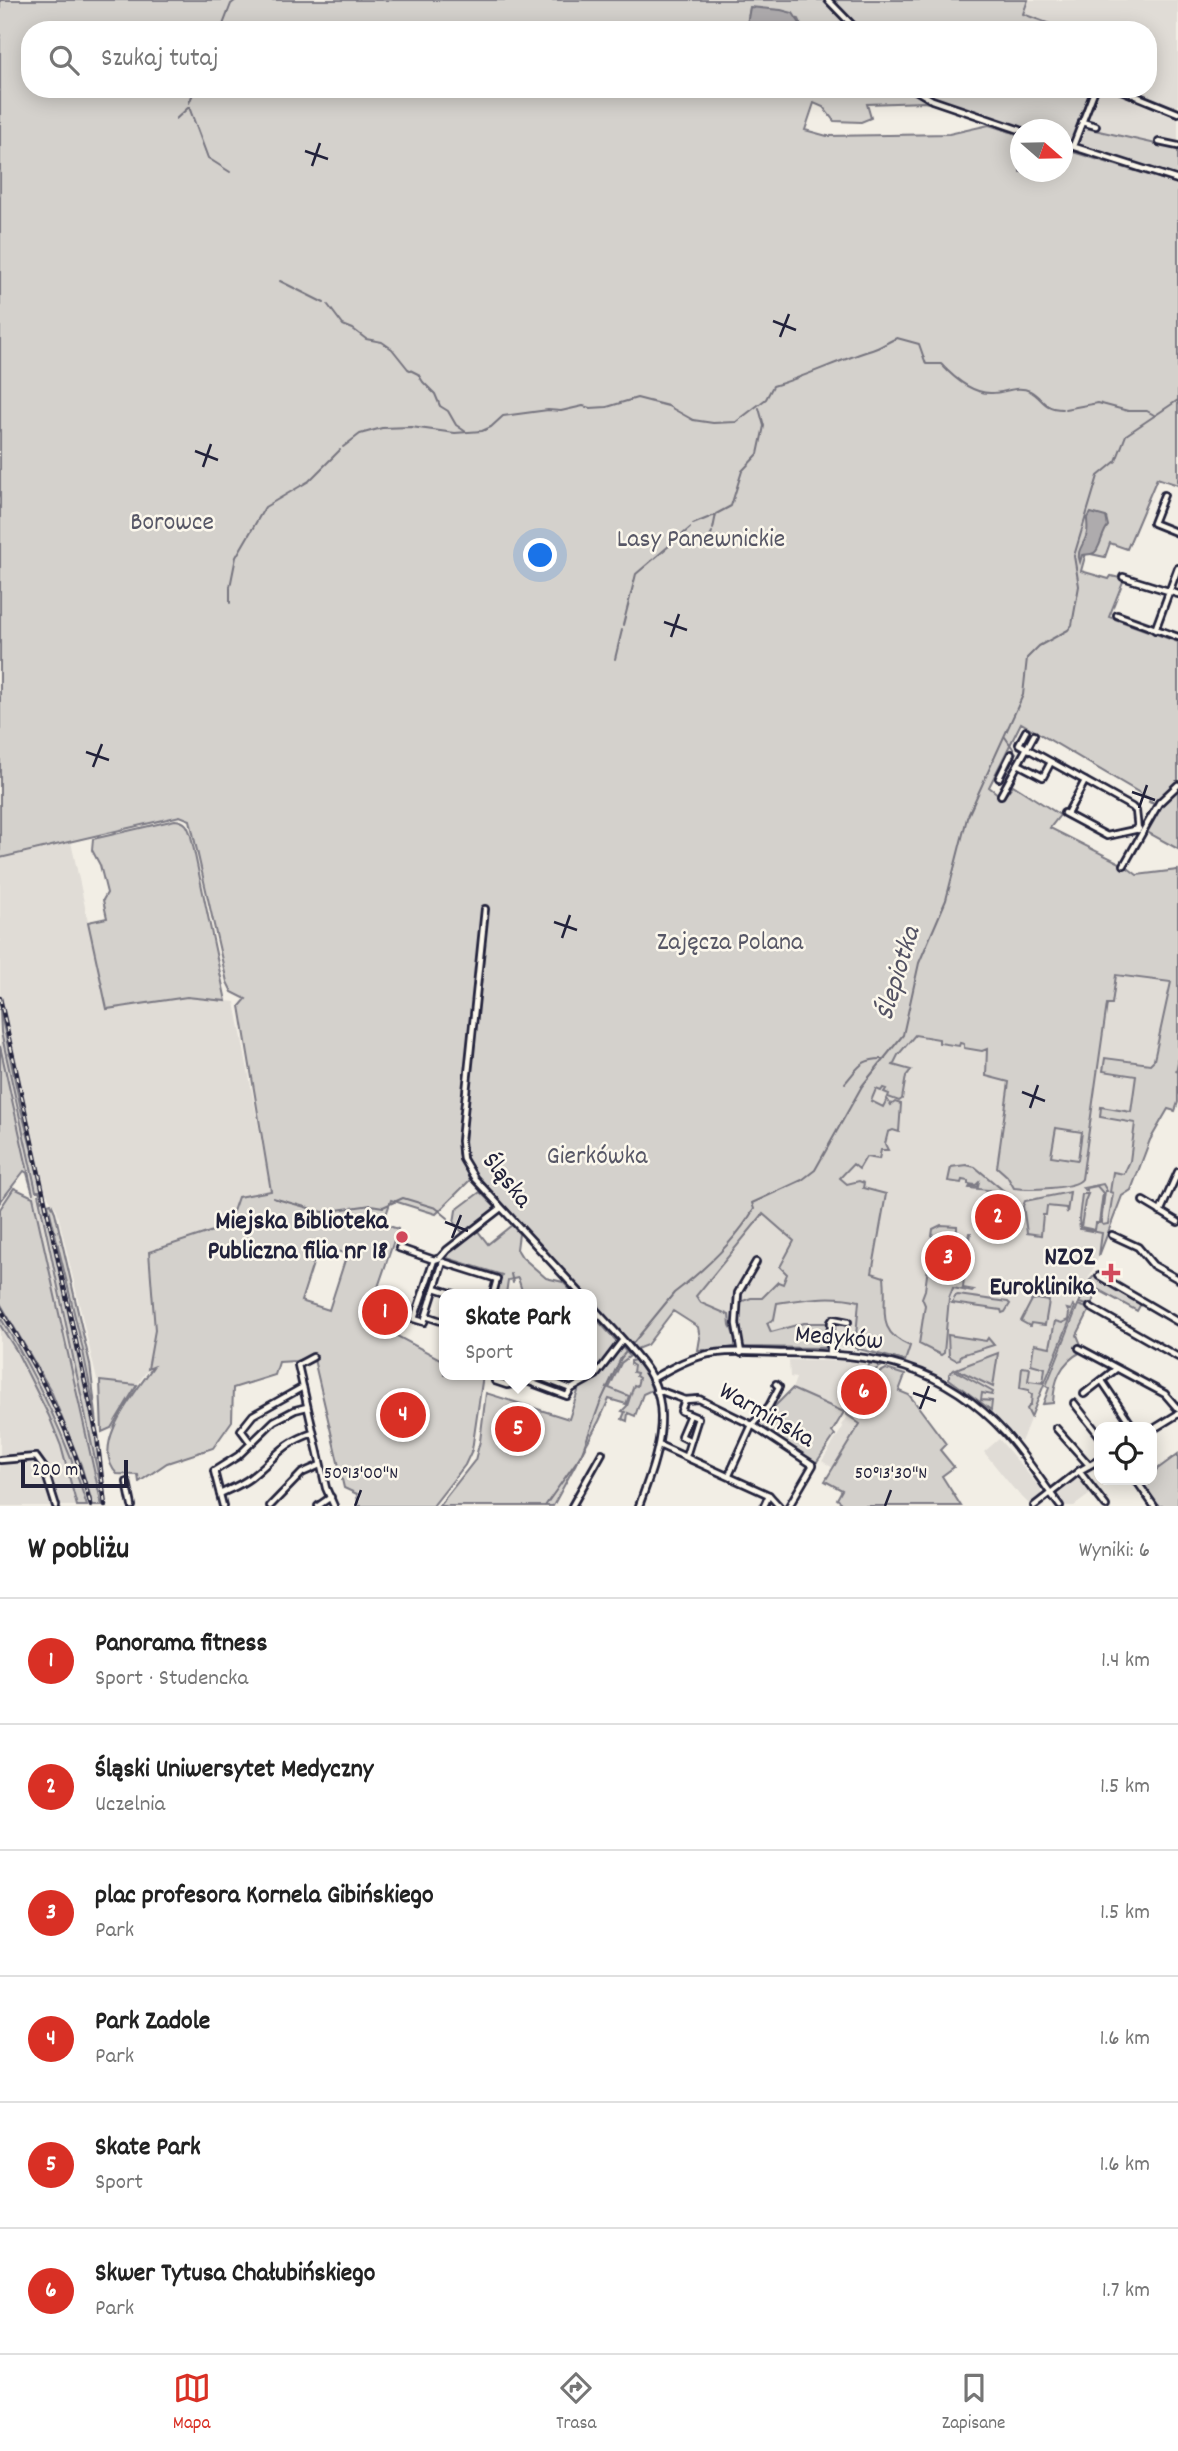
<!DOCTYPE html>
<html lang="pl">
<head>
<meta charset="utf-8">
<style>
	:root { --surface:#fff; --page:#f6f6f6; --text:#222; --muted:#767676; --line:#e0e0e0; --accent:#d93025 }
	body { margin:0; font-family:Dekko,sans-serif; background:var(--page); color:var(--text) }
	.controls { position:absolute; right:21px; bottom:21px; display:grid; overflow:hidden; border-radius:14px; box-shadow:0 4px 18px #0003 }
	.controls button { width:63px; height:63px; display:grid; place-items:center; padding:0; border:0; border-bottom:2px solid var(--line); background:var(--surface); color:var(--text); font:35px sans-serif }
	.compass { position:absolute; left:1010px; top:119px; width:63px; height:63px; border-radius:50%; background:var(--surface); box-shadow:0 4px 18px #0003; rotate:110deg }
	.scale { position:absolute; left:21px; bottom:18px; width:107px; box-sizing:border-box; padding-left:7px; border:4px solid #22223b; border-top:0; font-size:19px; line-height:24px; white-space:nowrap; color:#22223b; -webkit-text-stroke:5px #fbf7ec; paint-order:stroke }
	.you { position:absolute; left:541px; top:556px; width:24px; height:24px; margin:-18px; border:5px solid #fff; border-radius:50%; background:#1a73e8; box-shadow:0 0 0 10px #1a73e833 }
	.badge { display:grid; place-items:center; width:46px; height:46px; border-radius:50%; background:var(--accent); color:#fff; font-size:23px; font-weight:700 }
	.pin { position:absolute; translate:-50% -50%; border:4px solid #fff; box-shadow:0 2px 7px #0006 }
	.popup { position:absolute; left:439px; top:1289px; width:158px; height:91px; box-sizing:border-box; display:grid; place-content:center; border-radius:14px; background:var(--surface); filter:drop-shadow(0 2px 5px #0005); font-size:23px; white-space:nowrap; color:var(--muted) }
	.popup b { font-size:26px; color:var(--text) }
	.popup::after { content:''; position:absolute; left:50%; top:100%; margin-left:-14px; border:14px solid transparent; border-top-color:var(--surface) }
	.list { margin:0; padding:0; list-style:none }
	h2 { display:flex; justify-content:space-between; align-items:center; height:91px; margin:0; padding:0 28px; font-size:30px }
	h2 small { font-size:23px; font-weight:400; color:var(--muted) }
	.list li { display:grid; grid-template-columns:46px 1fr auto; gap:21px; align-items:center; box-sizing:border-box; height:126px; padding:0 28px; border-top:2px solid var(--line) }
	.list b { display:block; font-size:26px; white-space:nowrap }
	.list p { margin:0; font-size:23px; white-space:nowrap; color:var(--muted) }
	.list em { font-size:23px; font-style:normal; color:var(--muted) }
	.icon { flex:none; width:38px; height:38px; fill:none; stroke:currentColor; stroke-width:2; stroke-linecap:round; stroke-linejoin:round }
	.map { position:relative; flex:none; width:1178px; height:1506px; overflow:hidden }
	.search { position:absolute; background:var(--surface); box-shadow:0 4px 18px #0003; left:21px; right:21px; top:21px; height:77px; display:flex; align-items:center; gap:18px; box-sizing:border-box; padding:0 24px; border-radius:28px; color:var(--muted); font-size:26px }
	.sheet { height:847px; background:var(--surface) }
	nav { display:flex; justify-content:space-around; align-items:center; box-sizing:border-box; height:98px; border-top:2px solid var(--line); background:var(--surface); font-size:19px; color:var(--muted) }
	nav a { display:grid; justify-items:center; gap:4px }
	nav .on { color:var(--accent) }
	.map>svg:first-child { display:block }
	.built { fill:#e0dcd6 }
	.green { fill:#d4d1cc; stroke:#7b7a84; stroke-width:2; fill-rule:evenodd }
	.water { fill:#aeabad; stroke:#76747f; stroke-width:2 }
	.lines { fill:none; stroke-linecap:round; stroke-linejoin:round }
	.stream { stroke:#76747f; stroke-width:2 }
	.minor-casing { stroke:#22223b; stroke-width:10 }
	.minor { stroke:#fbf7ec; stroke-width:4.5 }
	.rail-casing { stroke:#22223b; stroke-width:4.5 }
	.rail { stroke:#fbf7ec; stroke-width:2; stroke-dasharray:5; stroke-linecap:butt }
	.ticks { fill:none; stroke:#22223b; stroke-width:2.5 }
	.poi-dot { fill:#d1495b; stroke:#fbf7ec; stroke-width:2.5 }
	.labels { text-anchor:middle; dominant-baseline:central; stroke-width:5; stroke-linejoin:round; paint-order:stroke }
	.park-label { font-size:26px; fill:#575766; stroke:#fbf7ec }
	.street-label { font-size:26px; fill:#22223b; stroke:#fbf7ec }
	.poi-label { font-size:26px; font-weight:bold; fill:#22223b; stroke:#fbf7ec; text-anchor:end }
	.water-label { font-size:28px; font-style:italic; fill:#535263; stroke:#fbf7ec }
	.ticks-label { font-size:18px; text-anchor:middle; fill:#22223b; stroke:#fbf7ec; stroke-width:5; stroke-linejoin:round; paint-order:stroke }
</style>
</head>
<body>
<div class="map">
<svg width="1178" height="1506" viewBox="0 0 1178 1506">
	<rect width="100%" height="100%" fill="#f2eee5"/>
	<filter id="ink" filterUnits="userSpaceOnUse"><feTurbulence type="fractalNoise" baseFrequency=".0143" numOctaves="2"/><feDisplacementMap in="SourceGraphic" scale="14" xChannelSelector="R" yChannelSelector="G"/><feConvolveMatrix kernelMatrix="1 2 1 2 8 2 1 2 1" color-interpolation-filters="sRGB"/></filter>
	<g filter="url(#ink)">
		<g class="built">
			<polygon points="1028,0 1178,0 1178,149 1076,126 1091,89 1148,89 1148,30 1066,30 1023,14"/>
			<polygon points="71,842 107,1009 187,997 235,1002 271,1191 228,1226 149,1253 155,1330 148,1369 137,1385 97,1380 57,1210 46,1193 21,1109 0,1008 0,859"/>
			<polygon points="1116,975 1172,982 1154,1060 1150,1064 1135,1122 1130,1161 1124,1174 1113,1172 1122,1196 1098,1259 1078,1299 1021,1442 982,1402 949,1379 881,1353 855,1348 828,1348 828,1323 804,1323 770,1332 767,1322 774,1319 776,1303 827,1296 859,1301 872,1274 886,1194 847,1185 840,1178 853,1164 859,1168 866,1104 898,1055 915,1035 990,1048 1009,1081 1090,1118 1107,1004 1112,1004"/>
			<polygon points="0,1029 101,1488 104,1485 107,1506 102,1506 98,1487 0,1046"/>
			<polygon points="763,1213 794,1241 780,1267 787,1274 783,1284 777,1283 762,1299 751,1298 738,1317 737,1323 730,1325 729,1315 701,1303 696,1296"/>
			<polygon points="0,1303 51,1391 81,1465 93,1506 87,1506 62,1430 36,1377 0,1317"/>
			<polygon points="0,1325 16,1350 49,1416 61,1446 77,1506 0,1506"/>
			<polygon points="625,1360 635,1366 640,1378 637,1386 634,1385 630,1396 609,1389 621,1363"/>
			<polygon points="789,1360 847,1361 866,1365 844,1412 792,1389 796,1378 790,1377"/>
			<polygon points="848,1415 861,1423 833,1468 822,1461 843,1427 841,1425"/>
			<polygon points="999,1439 1041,1489 1041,1496 1031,1503 1028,1503 1013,1488 984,1452"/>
			<polygon points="1081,1476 1093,1492 1074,1506 1065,1506 1056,1495"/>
		</g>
		<g class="green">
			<path d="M0 0H1028L1023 14 1066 30H804L799 19 750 8 746 30H30V89H1074L1081 92 1082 89H1091L1077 126 1178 149V176L1176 177 1063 141 1062 130 1026 129 980 114 924 102 867 104 871 118 861 122 834 121 823 107 814 103 805 130 827 136 949 134 989 125 1020 135V172H1062L1063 149 1178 184V485L1157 478 1127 549 1110 543 1105 557 1086 553 1081 571 1109 579 1111 576 1124 579 1109 617 1178 642V782L1156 805 1152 802 1151 803 1149 802 1150 799 1021 723 989 787 1003 798 1013 785 1060 815 1050 828 1124 865 1137 875 1178 870V1062L1176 1072 1178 1068V1102L1175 1111 1168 1109 1150 1140 1131 1190 1122 1196 1099 1256 1102 1233 1080 1229 1079 1219 1082 1194H1088L1085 1201 1081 1227 1095 1230 1096 1223H1099L1103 1193 1097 1186 1087 1188V1191L1083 1188 1103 1184 1107 1191H1105L1101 1223 1103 1225 1108 1224 1113 1193 1110 1192 1113 1172 1124 1174 1130 1161 1135 1123 1100 1117 1101 1107 1131 1112 1136 1076 1103 1071 1105 1058 1150 1064 1154 1060 1171 982 1116 975 1112 1004H1107L1082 1179C1075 1189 1028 1190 1014 1188L1007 1176 997 1167 1009 1082 986 1076 987 1049 982 1051 964 1048V1044L960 1043 959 1046 939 1043V1039L915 1035 898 1055 893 1065 911 1070 906 1076 902 1099 899 1101 888 1097 889 1094 884 1092 886 1089 883 1088 881 1091 876 1089 871 1101 883 1107 887 1099 891 1105 895 1102 901 1104 899 1132 893 1130 888 1132 885 1144 888 1150H881L879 1159 866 1157 859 1169 853 1164 840 1178 847 1184 859 1181 864 1183 863 1188 886 1194 872 1273 884 1277C888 1309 874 1331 910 1346L905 1361 855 1348 859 1301C831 1294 805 1299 777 1303L774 1319 767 1323 771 1332 804 1323H829L828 1348 742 1347 737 1323 740 1302 751 1298H762L778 1282 783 1284 787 1274 780 1267 794 1241 763 1214 696 1296 701 1303 729 1315 730 1325 738 1346 728 1348 735 1349H734L713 1350 694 1355 706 1350H698L700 1338 698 1327 673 1311 647 1345 634 1350 592 1304V1294H583L470 1169 463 1145 475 1023 470 1022 458 1153 470 1180 436 1214 391 1200 383 1224 398 1229 367 1319 395 1327V1335L444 1361V1375H483L472 1450 465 1465 433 1506H358L357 1494 344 1488 313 1355 296 1361 279 1362 275 1375 233 1388 232 1421 213 1448 167 1463 139 1482 138 1475 117 1474C89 1445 136 1392 153 1367L148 1369 155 1330 149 1252 228 1226 238 1197 271 1191 240 1006 246 999 232 992 227 982 190 820 180 816 0 858ZM1056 1128 1082 1132 1078 1160 1051 1156ZM319 1245 347 1254 329 1310 301 1301Z"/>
			<polygon points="1178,788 1178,849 1145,831 1161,805"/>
			<path d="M175 820C186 821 188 826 191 836L226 1001 187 997 107 1009 88 922 107 918 103 900 107 893 100 865 92 850 93 839Z"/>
			<polygon points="0,1009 21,1109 44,1197 42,1197 39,1191 36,1191 1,1032"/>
			<polygon points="0,1046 33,1194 27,1173 24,1171 0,1202"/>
			<polygon points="966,1165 975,1167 1005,1192 969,1188 970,1186 978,1187 979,1182 976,1185 968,1184 968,1181 962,1180 961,1183 948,1181 951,1167"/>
			<polygon points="14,1188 33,1197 102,1506 93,1506 81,1465 51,1391 0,1303 0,1209"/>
			<polygon points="480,1192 497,1209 463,1233 454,1223 456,1210"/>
			<polygon points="1070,1192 1067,1213 1066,1208 1047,1206 1046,1215 1043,1215 1041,1235 1027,1233 1023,1206 1025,1201"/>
			<polygon points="38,1194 41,1201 44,1199 91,1411 97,1438 102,1492"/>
			<polygon points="51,1203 55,1212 90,1364 97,1423 82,1346 48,1204"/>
			<polygon points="512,1225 519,1234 517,1249 522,1257 546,1278 563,1282 574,1294 523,1294 518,1278 508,1280 506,1294 495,1294 502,1275 447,1258 450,1251 477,1230 488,1244"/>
			<polygon points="941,1225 957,1226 957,1237 968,1238 969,1233 971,1233 966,1265 950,1263 946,1276 964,1277 963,1288 974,1290 972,1292 953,1288 949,1298 944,1353 941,1355 919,1344 925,1305 922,1298 925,1290 933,1229"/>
			<polygon points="1095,1275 1142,1302 1137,1311 1097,1289 1091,1306 1079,1303 1089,1281"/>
			<polygon points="958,1295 1008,1302 1010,1304 1005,1312 1002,1313 1001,1310 952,1303 955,1296"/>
			<polygon points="1037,1299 1049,1301 1045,1325 1031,1323 1030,1326 1021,1321 1032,1300"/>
			<polygon points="1073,1305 1075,1307 1031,1417 1027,1409 1031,1404 1032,1394 1029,1393 1029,1390 1020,1388 1022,1367 1030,1368 1028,1381 1043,1383 1045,1368 1031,1364 1034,1344 1050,1347 1055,1321 1062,1323 1068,1320 1069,1313 1067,1309 1071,1310"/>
			<path d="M1078 1305 1090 1309 1077 1335 1082 1347 1081 1352C1060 1363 1054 1381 1053 1403L1043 1404 1049 1388 1046 1386Z"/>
			<polygon points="592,1314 630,1356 621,1363 609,1388 629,1396 626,1404 609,1399 599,1421 553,1506 439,1506 475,1460 480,1441 486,1393 569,1419 579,1388 580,1375 592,1375 592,1347 594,1343 592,1343"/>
			<path d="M0 1317C38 1379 66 1436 87 1506H77L61 1446 49 1416 16 1350 0 1325Z"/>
			<polygon points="948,1335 986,1341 988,1338 994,1345 961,1355 960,1359 956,1360 949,1356"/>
			<polygon points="998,1353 993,1387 956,1369 961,1367"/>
			<polygon points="635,1360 647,1377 652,1390 643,1394 635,1416 628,1413 627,1421 622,1419 625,1412 622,1411 627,1406 634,1385 637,1386 639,1378 636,1376 637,1373 633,1372 634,1366 631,1364 631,1361"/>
			<polygon points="870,1363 882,1366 873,1371 873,1376 886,1369 905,1375 899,1391 909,1395 914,1401 946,1444 940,1450 954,1467 942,1476 961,1506 839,1506 841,1502 837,1499 842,1490 825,1481 860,1424 846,1414"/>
			<polygon points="954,1370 993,1392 992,1395 982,1393 981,1400 992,1401 991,1410 949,1379 949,1374"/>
			<polygon points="100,1381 137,1385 111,1428 102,1432"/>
			<polygon points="792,1389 844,1412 832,1432 835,1435 816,1463 756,1425"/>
			<polygon points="1178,1454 1178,1506 1156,1506 1140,1482 1152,1480 1152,1473"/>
		</g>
		<g class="water">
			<polygon points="750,7 781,10 793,13 804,30 746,30"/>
			<path d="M1091 513 1106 517 1108 526C1102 532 1100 550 1094 553 1090 555 1086 554 1082 555L1080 562C1075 549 1086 544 1087 532 1088 528 1087 523 1087 519Z"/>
		</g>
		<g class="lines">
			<g class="stream">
				<polyline points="221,30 231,4 236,0"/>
				<polyline points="189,103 195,89"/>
				<polyline points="176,119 189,107 208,158 230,172"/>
				<polyline points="280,281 324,303"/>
				<polyline points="328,305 343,325 353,329 366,339 382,342 392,349 408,369 418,374 423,382 435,394 440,406 448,411 456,425 466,432"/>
				<polyline points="1065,409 1098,403 1128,411 1147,411 1154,415"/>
				<path d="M343 447 360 434 382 428 411 427 455 433 482 431 491 427 503 416 548 410 561 411 583 406 590 408 607 407 637 398 668 406 693 420 713 423 736 422 766 399 773 386C808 376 839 360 872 350 880 348 889 341 897 338L919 344 926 364H941C954 378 972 394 992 393 1005 393 1017 385 1030 391 1043 398 1043 409 1062 409"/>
				<polyline points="693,524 715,515"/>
				<polyline points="713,529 716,514 731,506 742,471 758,454 764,426 759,408"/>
				<polyline points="709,539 712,532"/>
				<polyline points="230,587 236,557 265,507 309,481 340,450"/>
				<polyline points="230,603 230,588"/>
				<polyline points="623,625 636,574 690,528"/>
				<polyline points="615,659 622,630"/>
				<polyline points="1005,737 1016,753"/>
				<path d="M845 1083C859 1067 861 1058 885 1059"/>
				<polyline points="273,1198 323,1212 371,1205 383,1207 403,1198 436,1208 448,1218"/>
				<polyline points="511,1274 513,1283"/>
				<path d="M545 1506 581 1455 600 1403 621 1358 674 1293C704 1270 735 1241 754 1209L752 1203 802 1180 815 1170 862 1086 903 1035 919 963 946 900 967 818 1023 695 1027 658 1039 646 1068 630 1072 625 1079 586 1074 556 1098 476 1116 461 1126 435 1178 400"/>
			</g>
			<defs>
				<g id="minor">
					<polyline points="828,0 857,30"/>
					<polyline points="914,89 932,100 1020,130"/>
					<polyline points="1119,89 1178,113"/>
					<polyline points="1082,122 1096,126"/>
					<polyline points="1159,142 1178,146"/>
					<polyline points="1062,143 1178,180"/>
					<polyline points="1073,146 1095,89"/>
					<polyline points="1164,495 1153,523 1178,533"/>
					<polyline points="1123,577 1178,594"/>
					<polyline points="1117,615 1178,637"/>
					<polyline points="1155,630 1178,568"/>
					<polyline points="1026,731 1019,744 1132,807 1136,811 1138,830"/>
					<polyline points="1018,764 1043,777 1051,762"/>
					<polyline points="999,778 1011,754"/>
					<polyline points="1001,795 1034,735"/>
					<polyline points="1064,813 1107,836 1139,829"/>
					<polyline points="1067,814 1085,781"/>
					<polyline points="1124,865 1159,803 1178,785"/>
					<polyline points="485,909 461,1141 463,1159 475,1179 581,1294"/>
					<polyline points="1143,1201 1178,1222"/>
					<polyline points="1160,1212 1178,1172"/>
					<polyline points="1112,1235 1138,1247 1153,1265 1178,1279"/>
					<polyline points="399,1248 434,1260 440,1258 447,1250 501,1208"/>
					<polyline points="434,1260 414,1319 424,1322 443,1262"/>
					<polyline points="443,1262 497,1279 493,1294"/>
					<polyline points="1099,1276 1178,1322"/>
					<polyline points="435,1288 454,1294"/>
					<path d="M592 1306C610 1327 633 1348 648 1371 675 1414 654 1464 639 1506"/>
					<polyline points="1090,1307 1178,1357"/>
					<polyline points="426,1316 444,1322"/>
					<polyline points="1079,1348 1165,1394 1178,1409"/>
					<polyline points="741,1353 736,1324 738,1293 756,1262"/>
					<polyline points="830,1354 831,1322 833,1319 848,1322"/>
					<polyline points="313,1357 298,1365 326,1488 334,1506"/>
					<path d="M652 1379C671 1368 694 1355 716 1353 738 1350 762 1353 785 1353 875 1354 942 1363 1006 1434 1026 1457 1042 1482 1060 1506"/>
					<polyline points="495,1381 507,1385 542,1378 571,1389 596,1375 622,1341"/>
					<polyline points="527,1381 567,1396 571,1389"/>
					<polyline points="1102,1381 1133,1427"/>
					<polyline points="656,1391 661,1391 685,1400 699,1399 752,1425 813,1465 789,1506"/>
					<polyline points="1084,1394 1116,1369"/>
					<polyline points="685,1400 681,1411 698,1418 686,1456"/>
					<polyline points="1074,1403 1099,1435"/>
					<polyline points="1056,1428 1089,1465"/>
					<polyline points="1152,1430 1178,1414"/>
					<polyline points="689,1440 681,1436 690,1415"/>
					<polyline points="250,1442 241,1430 253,1415 303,1387"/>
					<polyline points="659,1445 769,1495 779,1506"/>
					<polyline points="0,1460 36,1457 44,1468 56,1506"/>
					<polyline points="1079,1471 1106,1506"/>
					<polyline points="729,1475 752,1425 769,1406 779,1387 776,1384"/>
					<polyline points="1136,1480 1154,1506"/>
					<polyline points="127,1482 132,1506"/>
					<path d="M220 1494C230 1489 241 1485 250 1478 275 1459 280 1444 313 1433"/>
					<polyline points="223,1506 214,1471 238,1456 274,1421 295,1410 307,1407"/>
					<polyline points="270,1506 302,1473 320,1465"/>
					<polyline points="318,1506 331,1497"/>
					<polyline points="572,1506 602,1453"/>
					<polyline points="764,1506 769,1495"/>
					<polyline points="1034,1506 1079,1471 1099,1460"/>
				</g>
			</defs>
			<use href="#minor" class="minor-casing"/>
			<use href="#minor" class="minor"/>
			<defs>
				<g id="rail">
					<polyline points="0,998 97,1436 105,1506"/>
					<path d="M0 1308C39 1371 73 1434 91 1506"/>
				</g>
			</defs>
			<use href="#rail" class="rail-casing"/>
			<use href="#rail" class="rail"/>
		</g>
	</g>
	<path class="ticks" d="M305 151 328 159M312 166 320 143M773 321 796 330M780 337 789 314M195 451 218 460M203 467 211 444M664 622 687 630M671 637 679 614M86 752 109 760M93 767 102 744M1132 792 1155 800M1139 808 1147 785M554 922 577 930M562 938 570 915M1022 1092 1045 1101M1030 1108 1038 1085M445 1222 468 1231M452 1238 461 1215M913 1393 936 1401M920 1409 929 1386M355 1506 361 1490M885 1506 891 1490"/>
	<g class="poi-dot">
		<circle cx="402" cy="1237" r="7"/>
		<path d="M1107.5 1262.5h7v7h7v7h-7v7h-7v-7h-7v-7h7z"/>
	</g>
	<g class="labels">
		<g class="park-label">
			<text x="172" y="523">Borowce</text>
			<text x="701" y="540">Lasy Panewnickie</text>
			<text x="730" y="943">Zajęcza Polana</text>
			<text x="597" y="1157">Gierkówka</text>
		</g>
		<g class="street-label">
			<text transform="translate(506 1181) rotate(51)">Śląska</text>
			<text transform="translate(839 1339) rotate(5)">Medyków</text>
			<text transform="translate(766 1416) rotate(30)">Warmińska</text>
		</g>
		<g class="poi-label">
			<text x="388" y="1222">Miejska Biblioteka<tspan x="388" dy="30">Publiczna filia nr 18</tspan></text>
			<text x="1095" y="1258">NZOZ<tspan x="1095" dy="30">Euroklinika</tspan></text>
		</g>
		<g class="water-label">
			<text transform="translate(900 974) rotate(-73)">Ślepiotka</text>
		</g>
	</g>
	<g class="ticks-label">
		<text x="361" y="1478">50°13'00"N</text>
		<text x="891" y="1478">50°13'30"N</text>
	</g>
</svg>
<div class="controls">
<button><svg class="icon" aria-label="locate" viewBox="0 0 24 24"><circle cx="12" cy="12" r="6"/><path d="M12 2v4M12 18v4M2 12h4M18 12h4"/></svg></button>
</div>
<svg class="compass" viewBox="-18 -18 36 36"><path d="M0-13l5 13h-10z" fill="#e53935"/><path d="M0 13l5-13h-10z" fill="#767676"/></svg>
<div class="scale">200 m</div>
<div class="you"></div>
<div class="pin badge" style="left:385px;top:1312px">1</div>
<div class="pin badge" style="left:998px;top:1217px">2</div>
<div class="pin badge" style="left:948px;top:1258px">3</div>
<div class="pin badge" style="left:403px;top:1415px">4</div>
<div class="pin badge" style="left:518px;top:1429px">5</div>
<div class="popup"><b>Skate Park</b>Sport</div>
<div class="pin badge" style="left:864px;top:1392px">6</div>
<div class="search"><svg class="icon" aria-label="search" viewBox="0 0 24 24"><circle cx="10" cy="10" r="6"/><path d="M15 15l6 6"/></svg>Szukaj tutaj</div>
</div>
<section class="sheet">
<h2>W pobliżu<small>Wyniki: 6</small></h2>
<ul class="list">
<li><span class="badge">1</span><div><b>Panorama fitness</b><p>Sport · Studencka</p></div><em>1.4 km</em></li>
<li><span class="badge">2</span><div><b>Śląski Uniwersytet Medyczny</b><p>Uczelnia</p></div><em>1.5 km</em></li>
<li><span class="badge">3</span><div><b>plac profesora Kornela Gibińskiego</b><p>Park</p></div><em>1.5 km</em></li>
<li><span class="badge">4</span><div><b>Park Zadole</b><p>Park</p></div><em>1.6 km</em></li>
<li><span class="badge">5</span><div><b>Skate Park</b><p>Sport</p></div><em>1.6 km</em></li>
<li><span class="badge">6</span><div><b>Skwer Tytusa Chałubińskiego</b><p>Park</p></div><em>1.7 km</em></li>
</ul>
</section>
<nav>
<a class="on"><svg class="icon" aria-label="map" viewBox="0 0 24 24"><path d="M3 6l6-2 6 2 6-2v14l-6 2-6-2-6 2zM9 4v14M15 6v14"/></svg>Mapa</a>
<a><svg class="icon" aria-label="directions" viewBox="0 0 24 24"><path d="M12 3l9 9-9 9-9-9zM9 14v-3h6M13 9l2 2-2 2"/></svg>Trasa</a>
<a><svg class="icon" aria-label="saved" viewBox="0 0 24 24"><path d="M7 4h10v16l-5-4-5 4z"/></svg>Zapisane</a>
</nav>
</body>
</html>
